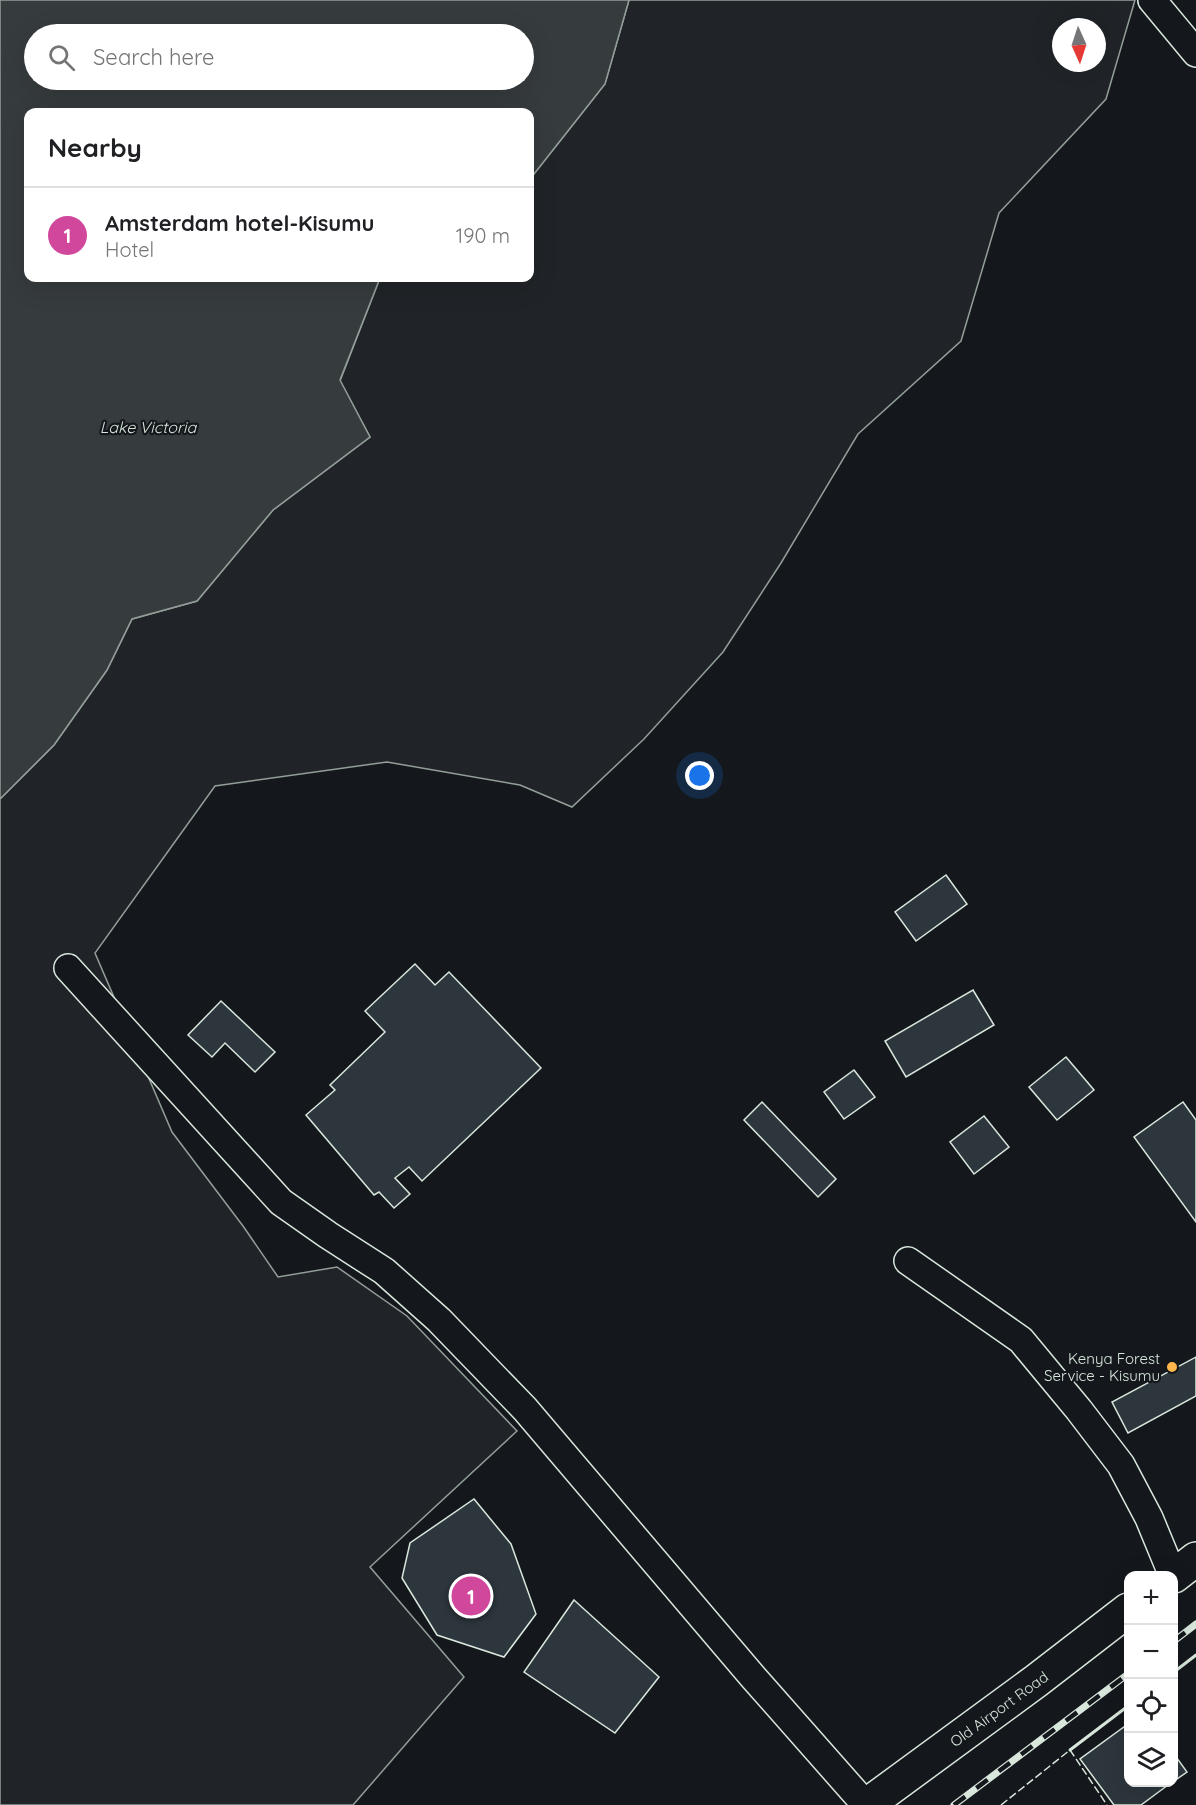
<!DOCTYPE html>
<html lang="en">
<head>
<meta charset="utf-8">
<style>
	:root { --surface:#fff; --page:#f6f6f6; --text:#202124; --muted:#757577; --line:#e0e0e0; --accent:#b45309 }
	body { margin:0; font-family:Quicksand,sans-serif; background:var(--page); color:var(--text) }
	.controls { position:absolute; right:18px; bottom:18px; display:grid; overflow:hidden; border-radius:12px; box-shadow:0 6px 24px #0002 }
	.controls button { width:54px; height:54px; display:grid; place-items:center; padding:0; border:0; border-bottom:2px solid var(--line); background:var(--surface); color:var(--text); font:30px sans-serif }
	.compass { position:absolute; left:1052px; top:18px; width:54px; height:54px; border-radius:50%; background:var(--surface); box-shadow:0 6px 24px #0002; rotate:177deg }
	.you { position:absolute; left:700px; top:776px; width:21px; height:21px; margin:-15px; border:4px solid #fff; border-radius:50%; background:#1a73e8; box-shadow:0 0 0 9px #1a73e833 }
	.badge { display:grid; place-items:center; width:39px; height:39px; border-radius:50%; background:var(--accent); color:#fff; font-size:20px; font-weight:700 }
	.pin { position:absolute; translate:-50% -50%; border:3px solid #fff; box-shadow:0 2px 6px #0006 }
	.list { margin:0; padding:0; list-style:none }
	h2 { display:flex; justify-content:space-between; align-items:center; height:78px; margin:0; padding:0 24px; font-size:26px }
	h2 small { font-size:20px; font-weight:400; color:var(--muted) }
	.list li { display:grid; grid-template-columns:39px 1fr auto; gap:18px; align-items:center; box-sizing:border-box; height:96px; padding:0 24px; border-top:2px solid var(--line) }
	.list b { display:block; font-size:22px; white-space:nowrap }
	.list p { margin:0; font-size:20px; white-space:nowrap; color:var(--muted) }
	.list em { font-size:20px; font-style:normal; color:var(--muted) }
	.icon { flex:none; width:33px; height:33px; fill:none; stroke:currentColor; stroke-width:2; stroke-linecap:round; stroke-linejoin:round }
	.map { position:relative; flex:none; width:1196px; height:1805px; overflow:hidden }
	.search { position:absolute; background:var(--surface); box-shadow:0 6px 24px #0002; left:24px; top:24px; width:510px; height:66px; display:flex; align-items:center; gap:15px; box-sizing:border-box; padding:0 21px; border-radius:33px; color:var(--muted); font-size:22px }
	.panel { position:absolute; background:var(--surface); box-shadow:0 6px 24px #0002; left:24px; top:108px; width:510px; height:174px; border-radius:12px }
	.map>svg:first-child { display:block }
	.green { fill:#202428; stroke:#939e99; stroke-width:1.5; fill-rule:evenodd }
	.water { fill:#363b3e; stroke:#939e99; stroke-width:1.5; fill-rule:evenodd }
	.building { fill:#2c363c; stroke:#d8e6dc; stroke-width:1.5 }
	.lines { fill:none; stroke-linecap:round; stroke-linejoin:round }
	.minor-casing { stroke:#d8e6dc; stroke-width:30 }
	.secondary-casing { stroke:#d8e6dc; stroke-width:36 }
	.minor { stroke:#14181c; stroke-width:27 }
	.secondary { stroke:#14181c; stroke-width:33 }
	.rail-casing { stroke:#d8e6dc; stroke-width:7 }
	.rail { stroke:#14181c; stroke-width:4.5; stroke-dasharray:14; stroke-linecap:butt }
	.fence { stroke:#d8e6dc; stroke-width:1.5; stroke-dasharray:8 3; stroke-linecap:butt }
	.wall { stroke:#d8e6dc; stroke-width:3 }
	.poi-dot { fill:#ffb74d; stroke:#14181c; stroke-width:2 }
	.labels { text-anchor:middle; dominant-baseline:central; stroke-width:4.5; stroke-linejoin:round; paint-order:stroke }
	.poi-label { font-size:15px; fill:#d8e6dc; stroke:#14181c; text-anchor:end }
	.street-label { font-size:15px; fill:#d8e6dc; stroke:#14181c }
	.water-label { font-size:16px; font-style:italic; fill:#d8e6dc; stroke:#14181c }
</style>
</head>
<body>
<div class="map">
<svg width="1196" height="1805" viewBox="0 0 1196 1805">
	<rect width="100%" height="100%" fill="#14181c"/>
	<path class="green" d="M629 0H1135L1106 99 999 213 961 341 858 434 781 563 723 652 644 739 572 807 520 785 387 762 215 786 95 953 172 1132 243 1226 278 1277 337 1267 407 1316 517 1431 370 1567 464 1677 353 1805H0V799L54 745 107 670 132 619 197 601 273 510 370 437 340 381 380 278H530V179L605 84ZM1061 27H1097V63H1061Z"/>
	<path class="water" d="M0 0H629L605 84 530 179V112H28V278H380L340 380 370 437 273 510 197 601 132 619 107 670 54 745 0 799ZM34 34H524V80H34Z"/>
	<g class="building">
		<polygon points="946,875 967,904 916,941 895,912"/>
		<polygon points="415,964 435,985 449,972 541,1068 422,1181 409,1167 395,1178 410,1194 394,1208 379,1192 374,1195 306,1115 335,1090 330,1085 385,1032 365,1011"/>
		<polygon points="973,990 994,1025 906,1077 885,1041"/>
		<polygon points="221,1001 275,1052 255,1072 225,1043 212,1057 188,1035"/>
		<polygon points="1066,1057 1094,1090 1057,1120 1029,1087"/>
		<polygon points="854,1070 875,1097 844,1119 824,1092"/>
		<polygon points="762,1102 836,1179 818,1197 744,1120"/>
		<polygon points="1183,1102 1196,1120 1196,1222 1134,1137"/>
		<polygon points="984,1116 1009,1147 974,1174 950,1142"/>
		<polygon points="1196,1357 1196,1396 1128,1433 1112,1402"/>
		<polygon points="474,1499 511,1544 536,1614 504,1657 437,1635 402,1578 410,1543"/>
		<polygon points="574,1600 659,1677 615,1733 524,1672"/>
		<polygon points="1128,1724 1128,1782 1172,1782 1141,1805 1114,1805 1080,1759"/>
		<polygon points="1174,1754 1187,1772 1174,1781"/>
	</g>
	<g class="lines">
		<defs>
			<g id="minor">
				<polyline points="1152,0 1196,53"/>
				<polyline points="68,968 281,1202 328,1235 384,1271 439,1320 525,1409 753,1677 866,1805"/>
				<polyline points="908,1261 1021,1340 1079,1410 1121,1465 1149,1518 1173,1576"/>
			</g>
			<g id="secondary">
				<polyline points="1174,1576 1196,1559"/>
				<polyline points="867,1805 1036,1681 1128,1610"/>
			</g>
		</defs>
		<use href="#minor" class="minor-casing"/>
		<use href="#secondary" class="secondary-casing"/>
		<use href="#minor" class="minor"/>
		<use href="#secondary" class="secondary"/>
		<defs>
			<g id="rail">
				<polyline points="1174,1641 1196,1624"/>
				<polyline points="954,1805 1128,1674"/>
			</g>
		</defs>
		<use href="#rail" class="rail-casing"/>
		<use href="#rail" class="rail"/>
		<polyline class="fence" points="1001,1805 1070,1750 1107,1805"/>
		<g class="wall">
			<polyline points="1174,1672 1196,1655"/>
			<polyline points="1070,1750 1128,1706"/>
		</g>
	</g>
	<circle class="poi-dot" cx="1172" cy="1367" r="6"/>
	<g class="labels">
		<g class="poi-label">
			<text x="1160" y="1358">Kenya Forest<tspan x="1160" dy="17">Service - Kisumu</tspan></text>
		</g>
		<g class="street-label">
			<text transform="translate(999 1709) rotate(-36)">Old Airport Road</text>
		</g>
		<g class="water-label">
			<text x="148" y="427">Lake Victoria</text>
		</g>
	</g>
</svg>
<div class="controls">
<button>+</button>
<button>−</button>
<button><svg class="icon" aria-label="locate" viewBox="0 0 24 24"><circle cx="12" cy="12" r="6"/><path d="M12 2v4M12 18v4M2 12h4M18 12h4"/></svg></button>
<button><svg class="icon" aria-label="layers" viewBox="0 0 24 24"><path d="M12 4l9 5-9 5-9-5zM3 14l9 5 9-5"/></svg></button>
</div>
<svg class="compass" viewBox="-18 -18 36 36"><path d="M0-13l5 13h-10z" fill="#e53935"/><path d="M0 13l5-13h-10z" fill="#757577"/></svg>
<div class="you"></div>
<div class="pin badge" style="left:471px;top:1596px;background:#d1479c">1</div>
<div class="search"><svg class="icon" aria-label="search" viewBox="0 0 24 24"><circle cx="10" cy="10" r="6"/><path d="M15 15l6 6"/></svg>Search here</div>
<section class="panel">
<h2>Nearby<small></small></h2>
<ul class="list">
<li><span class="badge" style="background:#d1479c">1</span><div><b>Amsterdam hotel-Kisumu</b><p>Hotel</p></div><em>190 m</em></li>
</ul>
</section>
</div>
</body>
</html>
